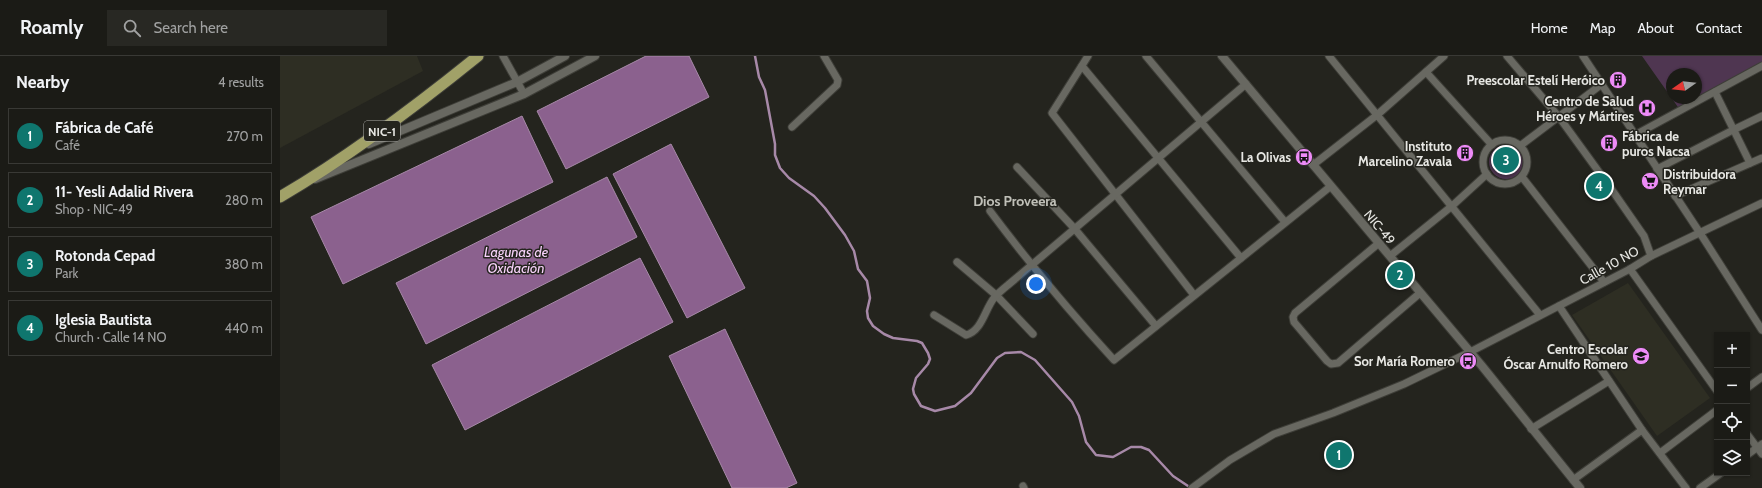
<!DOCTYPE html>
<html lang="en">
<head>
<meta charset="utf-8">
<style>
	:root { --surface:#1b1b16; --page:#282823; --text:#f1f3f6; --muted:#a0a1a1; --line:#393935; --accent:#0f766e }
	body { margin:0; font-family:Cabin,sans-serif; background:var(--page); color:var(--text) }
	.controls { position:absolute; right:12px; bottom:12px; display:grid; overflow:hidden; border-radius:0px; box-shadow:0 1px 3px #0004 }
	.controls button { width:36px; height:36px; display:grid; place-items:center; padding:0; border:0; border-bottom:1px solid var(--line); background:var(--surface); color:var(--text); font:20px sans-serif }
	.compass { position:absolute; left:1386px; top:12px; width:36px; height:36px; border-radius:50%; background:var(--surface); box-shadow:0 1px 3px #0004; rotate:256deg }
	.you { position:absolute; left:756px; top:228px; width:14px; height:14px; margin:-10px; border:3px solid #fff; border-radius:50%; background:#1a73e8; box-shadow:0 0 0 6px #1a73e833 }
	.badge { display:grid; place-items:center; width:26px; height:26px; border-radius:50%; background:var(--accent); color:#fff; font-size:13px; font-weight:700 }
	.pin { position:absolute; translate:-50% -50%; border:2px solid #fff; box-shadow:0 1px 4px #0006 }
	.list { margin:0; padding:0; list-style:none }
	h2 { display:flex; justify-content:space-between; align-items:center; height:52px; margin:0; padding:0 16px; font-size:17px }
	h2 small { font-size:13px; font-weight:400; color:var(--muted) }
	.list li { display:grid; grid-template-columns:26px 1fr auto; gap:12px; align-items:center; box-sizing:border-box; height:56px; margin:0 8px 8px; padding:0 8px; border:1px solid var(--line); border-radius:0px }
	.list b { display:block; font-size:15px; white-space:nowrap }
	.list p { margin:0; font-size:13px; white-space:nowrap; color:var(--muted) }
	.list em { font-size:13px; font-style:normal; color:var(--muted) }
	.icon { flex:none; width:22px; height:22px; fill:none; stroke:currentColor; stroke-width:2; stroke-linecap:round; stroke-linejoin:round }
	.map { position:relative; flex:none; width:1482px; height:432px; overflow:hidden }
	header { display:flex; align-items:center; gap:24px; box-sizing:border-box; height:56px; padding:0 20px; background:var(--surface); border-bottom:1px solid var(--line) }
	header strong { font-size:19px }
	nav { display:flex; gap:22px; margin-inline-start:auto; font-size:14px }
	.search { width:280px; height:36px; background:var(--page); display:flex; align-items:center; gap:10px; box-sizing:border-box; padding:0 14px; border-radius:0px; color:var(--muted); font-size:15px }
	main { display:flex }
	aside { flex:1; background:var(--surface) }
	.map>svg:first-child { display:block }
	.built { fill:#2e2e23 }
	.green { fill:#4f3651; fill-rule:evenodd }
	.water { fill:#8b618e; stroke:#a789a8 }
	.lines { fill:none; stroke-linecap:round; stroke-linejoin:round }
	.stream { stroke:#a789a8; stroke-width:2.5 }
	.minor-casing { stroke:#3e3e38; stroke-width:9 }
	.tertiary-casing { stroke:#3e3e38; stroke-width:10 }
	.trunk-casing { stroke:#3e3e38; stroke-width:13 }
	.minor { stroke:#686861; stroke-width:7 }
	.tertiary { stroke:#686861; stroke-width:8 }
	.trunk { stroke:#a1a168; stroke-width:11 }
	.labels { text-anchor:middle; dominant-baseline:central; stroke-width:3; stroke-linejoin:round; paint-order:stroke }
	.shield { fill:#24241e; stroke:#acaca8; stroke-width:1 }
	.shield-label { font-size:12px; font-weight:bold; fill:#e7e7e3 }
	.poi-label { font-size:13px; font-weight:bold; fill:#e7e7e3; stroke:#24241e; text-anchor:end }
	.street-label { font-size:13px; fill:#e7e7e3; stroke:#24241e }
	.neighbourhood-label { font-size:14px; font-weight:bold; fill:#c0c0b8; stroke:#24241e }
	.water-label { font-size:14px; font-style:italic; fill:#fad4fd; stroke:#24241e }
</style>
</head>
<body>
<header>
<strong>Roamly</strong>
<div class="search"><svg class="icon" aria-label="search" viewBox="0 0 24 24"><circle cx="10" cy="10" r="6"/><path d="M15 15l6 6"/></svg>Search here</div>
<nav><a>Home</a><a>Map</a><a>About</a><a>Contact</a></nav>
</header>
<main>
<aside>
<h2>Nearby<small>4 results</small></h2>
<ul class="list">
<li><span class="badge">1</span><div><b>Fábrica de Café</b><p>Café</p></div><em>270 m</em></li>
<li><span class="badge">2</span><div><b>11- Yesli Adalid Rivera</b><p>Shop · NIC-49</p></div><em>280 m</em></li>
<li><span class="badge">3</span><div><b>Rotonda Cepad</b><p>Park</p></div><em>380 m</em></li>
<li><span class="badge">4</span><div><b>Iglesia Bautista</b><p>Church · Calle 14 NO</p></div><em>440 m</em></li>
</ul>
</aside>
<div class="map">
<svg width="1482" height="432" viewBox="0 0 1482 432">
	<rect width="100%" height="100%" fill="#24241e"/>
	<g class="built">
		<polygon points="0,0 137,0 143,15 0,92"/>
		<polygon points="1348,227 1430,342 1377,380 1292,259"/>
	</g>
	<g class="green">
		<path d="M1362 0H1482V7L1400 54ZM1392 18H1416V42H1392Z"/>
		<circle cx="1226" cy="106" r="17"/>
	</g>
	<g class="water">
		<polygon points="366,0 409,0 429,41 286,113 257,55"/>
		<polygon points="242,60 273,126 63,228 31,161"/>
		<polygon points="391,88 465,232 407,262 333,118"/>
		<polygon points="327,121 357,181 146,288 116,227"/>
		<polygon points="360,202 393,266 185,374 152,309"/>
		<polygon points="445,273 517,427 506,432 452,432 389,300"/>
	</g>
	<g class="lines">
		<polyline class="stream" points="475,0 479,21 485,34 495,88 495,99 500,112 509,122 534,140 545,152 565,179 574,195 578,213 587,225 590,242 587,255 588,262 593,270 604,278 613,282 637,285 642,287 648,297 650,303 648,308 636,322 633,333 634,338 641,350 655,355 675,350 691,337 717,302 725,297 741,296 755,304 792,346 799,360 806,386 816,399 833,401 851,391 861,391 869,394 893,420 911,432"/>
		<defs>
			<g id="minor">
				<polyline points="223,0 244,38"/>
				<polyline points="808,0 772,57 914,239"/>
				<polyline points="866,0 1005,166"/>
				<polyline points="1049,0 1260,259"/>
				<polyline points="1227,0 1279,61 1332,134 1364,180 1371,200"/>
				<polyline points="1303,0 1420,177 1482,274"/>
				<polyline points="802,10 961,202"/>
				<polyline points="1146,16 1212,89"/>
				<polyline points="1435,36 1470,107"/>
				<polyline points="512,71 557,29 558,24 544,0"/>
				<polyline points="1355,79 1482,10"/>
				<circle cx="1225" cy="106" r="22"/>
				<polyline points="1240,90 1322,28"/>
				<polyline points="1033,109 1097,59 1164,0"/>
				<polyline points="737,111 794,172 876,270"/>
				<polyline points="1377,113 1453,74 1482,60"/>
				<polyline points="1242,121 1324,226"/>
				<polyline points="1395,140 1482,102"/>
				<path d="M710 155C749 207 790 256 834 304L1051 130"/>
				<polyline points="1099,187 1015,257 1013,261 1014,266 1047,305 1051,308 1058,307 1140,237"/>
				<polyline points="1110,200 1172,150 1207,118"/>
				<polyline points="677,206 716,239 753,278"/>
				<polyline points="1350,213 1437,335"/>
				<polyline points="1279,250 1362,374 1406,432"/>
				<path d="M654 259 686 279C702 275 705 253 714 242 718 237 723 233 728 229L966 28"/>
				<polyline points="1467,332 1482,321"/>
				<polyline points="1251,373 1329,325"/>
				<polyline points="1467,378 1482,398"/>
				<polyline points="1380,397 1437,354"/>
				<polyline points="1467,399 1482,388"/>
				<polyline points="1293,424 1362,374"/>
				<polyline points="743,430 744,432"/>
				<polyline points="912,432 950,404 994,378 1053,357 1124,328 1190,296 1350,213 1371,200 1482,147"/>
				<polyline points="1420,432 1441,417"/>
			</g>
			<g id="tertiary">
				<polyline points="942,0 1202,310 1300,432"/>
				<polyline points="89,88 237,26 285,0"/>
				<polyline points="35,123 244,38 315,0"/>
			</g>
			<path id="trunk" d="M0 141C70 100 135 51 198 0"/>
		</defs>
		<use href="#minor" class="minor-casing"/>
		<use href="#tertiary" class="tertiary-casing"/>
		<use href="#trunk" class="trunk-casing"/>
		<use href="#minor" class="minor"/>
		<use href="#tertiary" class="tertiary"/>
		<use href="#trunk" class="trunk"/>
	</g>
	<defs>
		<symbol id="building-disc" viewBox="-11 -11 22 22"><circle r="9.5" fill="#ee8bf8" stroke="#24241e"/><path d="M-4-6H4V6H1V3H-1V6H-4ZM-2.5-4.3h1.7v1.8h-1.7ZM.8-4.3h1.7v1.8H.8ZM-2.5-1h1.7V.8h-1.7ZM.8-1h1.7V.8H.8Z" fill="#111"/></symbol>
		<symbol id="hospital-disc" viewBox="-11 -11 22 22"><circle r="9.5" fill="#ee8bf8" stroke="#24241e"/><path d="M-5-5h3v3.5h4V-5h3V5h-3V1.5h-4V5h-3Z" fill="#111"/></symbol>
		<symbol id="bus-disc" viewBox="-11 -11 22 22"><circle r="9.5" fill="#ee8bf8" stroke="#24241e"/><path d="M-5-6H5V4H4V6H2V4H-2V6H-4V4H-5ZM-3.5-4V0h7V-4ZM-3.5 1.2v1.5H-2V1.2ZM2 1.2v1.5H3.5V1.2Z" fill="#111"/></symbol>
		<symbol id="supermarket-disc" viewBox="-11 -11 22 22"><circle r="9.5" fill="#ee8bf8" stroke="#24241e"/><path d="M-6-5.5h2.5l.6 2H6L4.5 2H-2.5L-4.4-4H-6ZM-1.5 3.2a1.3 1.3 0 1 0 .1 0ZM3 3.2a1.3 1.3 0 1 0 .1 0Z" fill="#111"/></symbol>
		<symbol id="school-disc" viewBox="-11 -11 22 22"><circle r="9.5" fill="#ee8bf8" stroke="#24241e"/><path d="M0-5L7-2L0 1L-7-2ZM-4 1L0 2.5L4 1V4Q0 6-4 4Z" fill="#111"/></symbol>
	</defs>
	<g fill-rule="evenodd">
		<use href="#building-disc" x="1328" y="14" width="20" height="20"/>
		<use href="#hospital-disc" x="1357" y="42" width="20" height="20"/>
		<use href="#building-disc" x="1319" y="77" width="20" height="20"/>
		<use href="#building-disc" x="1175" y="87" width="20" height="20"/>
		<use href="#bus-disc" x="1014" y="91" width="20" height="20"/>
		<use href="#supermarket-disc" x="1360" y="115" width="20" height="20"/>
		<use href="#school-disc" x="1351" y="290" width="20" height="20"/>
		<use href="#bus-disc" x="1178" y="295" width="20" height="20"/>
	</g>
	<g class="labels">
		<rect class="shield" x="84" y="65" width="36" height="20" rx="3"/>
		<g class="shield-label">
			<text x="102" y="75">NIC-1</text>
		</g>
		<g class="poi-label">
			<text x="1325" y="24">Preescolar Estelí Heróico</text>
			<text x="1354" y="45">Centro de Salud<tspan x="1354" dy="15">Héroes y Mártires</tspan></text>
			<text x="1342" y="80" text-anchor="start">Fábrica de<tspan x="1342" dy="15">puros Nacsa</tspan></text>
			<text x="1172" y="90">Instituto<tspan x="1172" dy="15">Marcelino Zavala</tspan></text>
			<text x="1011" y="101">La Olivas</text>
			<text x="1383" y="118" text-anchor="start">Distribuidora<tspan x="1383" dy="15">Reymar</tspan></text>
			<text x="1348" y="293">Centro Escolar<tspan x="1348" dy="15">Óscar Arnulfo Romero</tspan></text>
			<text x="1175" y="305">Sor María Romero</text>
		</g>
		<g class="street-label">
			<text transform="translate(1100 171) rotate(50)">NIC-49</text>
			<text transform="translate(1329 209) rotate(-29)">Calle 10 NO</text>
		</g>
		<g class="neighbourhood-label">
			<text x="735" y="145">Dios Proveera</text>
		</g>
		<g class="water-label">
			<text x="236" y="196">Lagunas de<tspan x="236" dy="16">Oxidación</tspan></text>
		</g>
	</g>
</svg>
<div class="controls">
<button>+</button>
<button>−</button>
<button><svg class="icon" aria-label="locate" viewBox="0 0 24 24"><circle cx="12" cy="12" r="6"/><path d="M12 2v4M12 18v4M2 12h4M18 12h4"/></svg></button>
<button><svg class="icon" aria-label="layers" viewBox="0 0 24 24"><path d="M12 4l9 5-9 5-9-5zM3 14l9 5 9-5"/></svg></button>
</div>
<svg class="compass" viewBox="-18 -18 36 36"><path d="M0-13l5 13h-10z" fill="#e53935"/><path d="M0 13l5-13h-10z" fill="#a0a1a1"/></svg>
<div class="you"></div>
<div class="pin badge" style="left:1059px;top:399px">1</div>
<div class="pin badge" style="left:1120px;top:219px">2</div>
<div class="pin badge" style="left:1226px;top:104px">3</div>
<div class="pin badge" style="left:1319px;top:130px">4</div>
</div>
</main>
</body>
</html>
